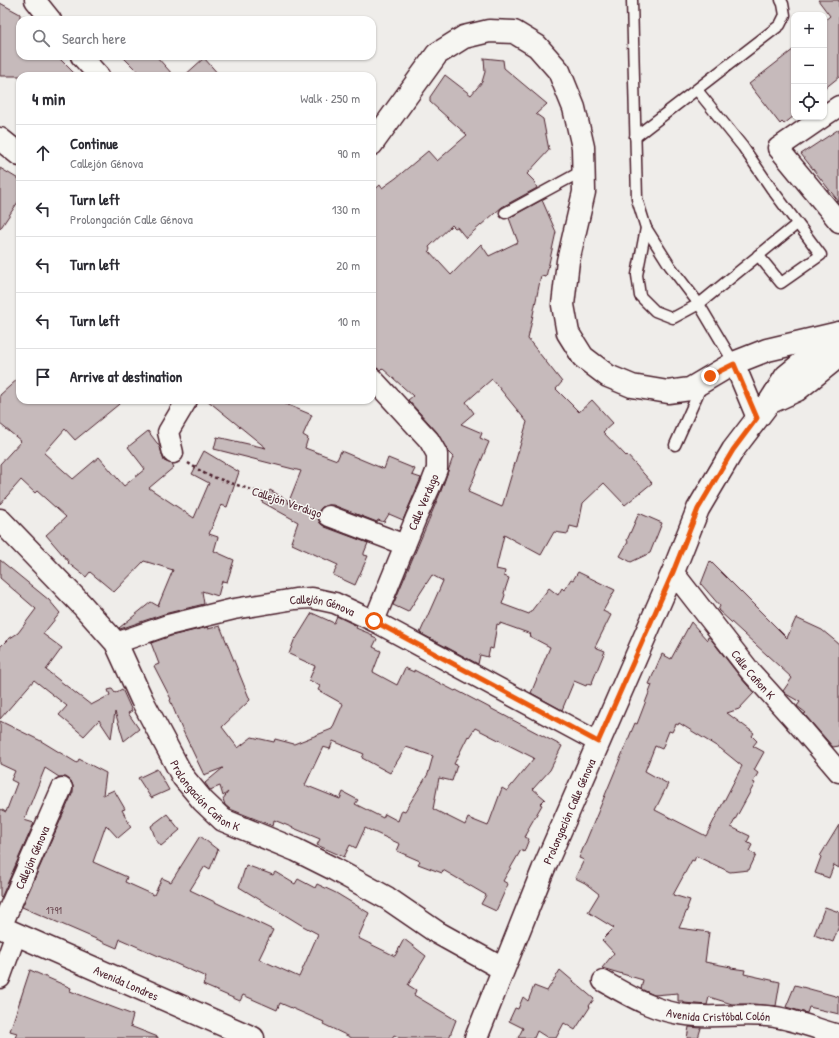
<!DOCTYPE html>
<html lang="en">
<head>
<meta charset="utf-8">
<style>
	:root { --surface:#fff; --page:#f2f2f3; --text:#2b2b33; --muted:#7c7c81; --line:#e1e1e2 }
	body { margin:0; font-family:"Patrick Hand",sans-serif; background:var(--page); color:var(--text) }
	.controls { position:absolute; right:12px; top:12px; display:grid; overflow:hidden; border-radius:8px; box-shadow:0 1px 3px #0004 }
	.controls button { width:36px; height:36px; display:grid; place-items:center; padding:0; border:0; border-bottom:1px solid var(--line); background:var(--surface); color:var(--text); font:20px sans-serif }
	.stop { position:absolute; width:12px; height:12px; margin:-9px; border:3px solid #ea580c; border-radius:50%; background:#fff }
	.stop.end { background:#ea580c; border-color:#fff; box-shadow:0 1px 4px #0008 }
	.list { margin:0; padding:0; list-style:none }
	h2 { display:flex; justify-content:space-between; align-items:center; height:52px; margin:0; padding:0 16px; font-size:17px }
	h2 small { font-size:13px; font-weight:400; color:var(--muted) }
	.list li { display:grid; grid-template-columns:26px 1fr auto; gap:12px; align-items:center; box-sizing:border-box; height:56px; padding:0 16px; border-top:1px solid var(--line) }
	.list b { display:block; font-size:15px; white-space:nowrap }
	.list p { margin:0; font-size:13px; white-space:nowrap; color:var(--muted) }
	.list em { font-size:13px; font-style:normal; color:var(--muted) }
	.icon { flex:none; width:22px; height:22px; fill:none; stroke:currentColor; stroke-width:2; stroke-linecap:round; stroke-linejoin:round }
	.map { position:relative; flex:none; width:839px; height:1038px; overflow:hidden }
	.search { position:absolute; background:var(--surface); box-shadow:0 1px 3px #0004; left:16px; top:16px; width:360px; height:44px; display:flex; align-items:center; gap:10px; box-sizing:border-box; padding:0 14px; border-radius:12px; color:var(--muted); font-size:15px }
	.panel { position:absolute; background:var(--surface); box-shadow:0 1px 3px #0004; left:16px; top:72px; width:360px; height:332px; border-radius:12px }
	.map>svg:first-child { display:block }
	.building { fill:#c6babb; stroke:#4a1f2b; fill-rule:evenodd }
	.lines { fill:none; stroke-linecap:round; stroke-linejoin:round }
	.service-casing { stroke:#4a1f2b; stroke-width:13 }
	.minor-casing { stroke:#4a1f2b; stroke-width:23 }
	.tertiary-casing { stroke:#4a1f2b; stroke-width:25 }
	.secondary-casing { stroke:#4a1f2b; stroke-width:25 }
	.path { stroke:#4a1f2b; stroke-width:2.5; stroke-dasharray:3 3; stroke-linecap:butt }
	.service { stroke:#f6f6f2; stroke-width:10 }
	.minor { stroke:#f6f6f2; stroke-width:20 }
	.tertiary { stroke:#f6f6f2; stroke-width:22 }
	.secondary { stroke:#f6f6f2; stroke-width:22 }
	.route { stroke:#ea580c; stroke-width:5 }
	.labels { text-anchor:middle; dominant-baseline:central; stroke-width:3; stroke-linejoin:round; paint-order:stroke }
	.number-label { font-size:10px; fill:#69464f }
	.street-label { font-size:12px; fill:#4a1f2b; stroke:#f6f6f2 }
</style>
</head>
<body>
<div class="map">
<svg width="839" height="1038" viewBox="0 0 839 1038">
	<rect width="100%" height="100%" fill="#efedea"/>
	<filter id="ink" filterUnits="userSpaceOnUse"><feTurbulence type="fractalNoise" baseFrequency=".025" numOctaves="2"/><feDisplacementMap in="SourceGraphic" scale="8" xChannelSelector="R" yChannelSelector="G"/><feConvolveMatrix kernelMatrix="1 2 1 2 8 2 1 2 1" color-interpolation-filters="sRGB"/></filter>
	<g filter="url(#ink)">
		<g class="building">
			<polygon points="818,0 839,0 839,77 824,89 824,21 830,16"/>
			<polygon points="0,3 20,14 20,56 57,56 77,76 0,76"/>
			<polygon points="794,49 794,116 784,124 782,122 780,124 749,84"/>
			<polygon points="122,56 156,56 174,76 142,76"/>
			<polygon points="204,58 220,76 184,76"/>
			<path d="M484 58 503 60 504 68 547 104 536 114 543 119 549 150 527 174 534 181 537 188 502 207 466 238 457 227 455 228 452 225 429 247 430 249 429 251 451 275 481 244 489 256 518 242 509 218 542 200 556 232 546 277 541 276 528 339 562 382 556 389 579 412 592 400 613 423 603 432 626 456 627 455 652 483 625 505 604 483 583 503 578 528 570 526 568 534 554 532 541 555 504 535 496 569 505 571 504 576 509 578 504 593 505 595 502 604 529 614 549 588 558 595 562 588 564 590 571 579 573 580 578 572 615 590 603 611 611 615 595 647 605 651 591 685 587 684 586 686 574 681 562 710 531 693 550 647 529 636 531 634 500 623V625L497 624 493 649 490 648 488 657 480 655 478 664 420 633 443 581 432 575 408 612 393 605 441 491 453 457 448 452 437 432 408 400 413 396 382 368 380 370 372 367V192L380 185 382 188 396 178 428 151 437 161 467 135 430 102V97L445 75 471 95 482 82 485 72ZM492 379 527 422 502 507 468 492 489 442 480 438 482 433 461 424 474 413 466 402Z"/>
			<polygon points="839,129 839,202 801,154"/>
			<polygon points="0,168 20,180 20,199 0,229"/>
			<polygon points="20,377 20,400 124,400 75,440 65,429 44,453 73,479 99,457 124,486 145,469 128,447 148,431 160,447 164,461 172,464 174,467 149,488 194,518 209,483 192,474 204,451 239,472 227,507 221,505 209,534 218,537 214,551 234,560 227,582 222,581 218,596 202,591 204,604 164,614 120,629 119,628 151,602 158,606 173,570 144,561 114,592 90,572 86,577 68,563 69,562 46,535 66,517 37,491 35,493 21,480 0,504 0,464 21,441 0,424 0,395"/>
			<polygon points="207,400 276,400 312,415 303,435 308,438 305,448 337,460 341,451 384,469 388,458 415,469 412,475 421,478 403,520 389,514 384,522 378,520 377,522 333,505 328,505 322,507 318,512 318,518 320,523 325,527 368,543 364,553 364,555 368,556 355,585 333,575 338,565 292,544 293,542 291,542 298,522 262,502 270,490 289,501 301,471 214,449 217,437 266,448"/>
			<polygon points="639,513 662,523 650,553 631,562 620,556 628,542 627,540"/>
			<polygon points="0,560 49,600 60,613 43,634 62,648 46,670 91,705 110,695 108,690 112,689 115,693 122,689 132,711 128,713 139,729 124,741 115,712 111,738 99,720 84,736 59,715 67,706 34,680 0,719 0,647 7,640 18,633 36,609 0,578"/>
			<polygon points="710,561 787,638 796,618 822,630 839,644 839,746 833,747 804,714 806,713 797,706 800,702 786,694 783,691 792,678 718,610 720,606 701,584"/>
			<path d="M312 613 334 623 337 616 357 626 356 628 373 635 372 637 377 639 373 647 381 651 373 672 397 685 405 668 414 672V670L455 691 456 690 562 746 550 770 533 789 545 799 540 804 542 805 528 829 529 830 525 837 529 839 524 852 521 850 503 881 508 884 496 911 481 904 486 895 443 870 442 873 418 864 420 861 397 851 400 844 365 828 356 848 350 845 344 857 317 845 320 839 274 820 273 826 230 809 225 805 223 799 228 792 223 796 220 786 210 790 205 783 223 768 204 775 181 727 170 700 171 699 154 666 159 664 151 643 171 636 208 627V629L220 626 250 700 222 727 238 748 252 737 274 742 275 739 294 744 332 729 343 704 318 690 320 686 309 680 315 666 289 654 295 638 296 639ZM475 728 534 758 507 791 502 788 488 826 468 818 465 825 433 809 439 778 452 781 457 765 454 764 468 736 469 737ZM333 741 364 754 362 758 390 773 406 747 433 756 428 774 405 811 402 810 398 821 385 814 383 818 355 804 358 800 343 792 340 799 305 785 323 747 330 749Z"/>
			<path d="M691 622 707 640 708 637 710 638 741 678 754 693 739 709 727 713 754 733 752 736 757 741 753 746 764 752 754 770 758 773 753 782 755 783 731 827 750 836 747 842 752 845 749 851 756 855 749 870 730 872 696 856 694 861 692 860 673 895 690 900 687 908H688L679 928 709 932 705 962 731 967V968L745 970 744 974 780 982 776 1006 753 1004H732L709 997 707 1005 684 1003V1001H678V993L654 995 641 989 643 980 602 968 614 953 602 940 614 928 588 912 599 894 585 883 575 878 584 860 579 858 632 730 635 723 637 724 652 685 649 684 662 654 671 659ZM679 723 721 749 742 766 706 836 655 810 668 784 645 771 655 746 662 749 669 731 672 732 676 724 678 725Z"/>
			<polygon points="0,721 41,741 77,763 79,759 106,773 103,795 114,790 125,809 122,810 131,827 118,838 106,825 93,862 127,877 125,882 154,895 162,878 171,882 200,836 218,850 210,869 205,866 190,890 273,930 259,959 299,977 318,934 303,926 239,887 246,865 273,875 275,872 295,884 298,879 315,888 317,884 336,893 369,913 358,938 395,956 404,939 426,956 408,985 416,990 414,995 456,1020 449,1038 400,1038 394,1035 392,1038 352,1038 323,1024 324,1022 280,1003 277,1010 243,995 240,1001 203,985 206,977 120,939 117,948 22,907 73,792 73,786 71,781 66,777 59,777 45,768 24,820 34,823 1,898 0,897 0,809 6,812 17,783 11,780 15,771 0,764"/>
			<polygon points="157,769 169,790 151,798 138,778"/>
			<polygon points="167,814 180,830 161,846 156,840 151,826"/>
			<polygon points="839,825 839,868 834,865 829,878 815,873 821,857 820,856"/>
			<polygon points="825,907 839,912 839,926 833,942 814,935"/>
			<polygon points="30,970 71,988 70,991 133,1015 130,1026 158,1037 158,1038 15,1038 17,1033 10,1031"/>
			<polygon points="560,970 594,999 589,1006 590,1007 575,1030 564,1023 556,1038 548,1038 537,1031 534,1038 518,1038 523,1028 509,1021 515,1008 518,1009 523,997 528,1001 534,986 547,991"/>
			<polygon points="795,985 839,997 839,1014 809,1007 807,1013 786,1007"/>
			<polygon points="689,1027 701,1028 698,1038 687,1038"/>
		</g>
		<g class="lines">
			<defs>
				<g id="service">
					<polyline points="632,0 637,199 646,228 670,266 699,304 734,363"/>
					<polyline points="697,90 743,147 771,188 821,255 781,283 758,255"/>
					<polyline points="635,137 780,25 785,15 783,4 781,0"/>
					<polyline points="505,213 584,170"/>
					<polyline points="646,228 637,275 640,296 655,311 673,318 699,304 797,224"/>
					<polyline points="675,445 701,387"/>
				</g>
				<g id="minor">
					<polyline points="35,0 51,20"/>
					<polyline points="81,56 99,76"/>
					<polyline points="824,116 839,106"/>
					<polyline points="823,117 778,148 839,222"/>
					<polyline points="734,363 757,418"/>
					<polyline points="372,378 429,440 437,454 437,469 430,487 416,518 374,621"/>
					<polyline points="173,453 168,432 187,400"/>
					<polyline points="329,516 405,545"/>
					<path id="s1" d="M673 572 750 671 804 731 839 772"/>
					<path id="s2" d="M116 643 168 625 234 609 295 599 312 598 335 603 374 621 598 742"/>
					<path id="s3" d="M1 927 62 788"/>
					<polyline points="0,978 16,934"/>
					<path id="s4" d="M603 981C629 996 656 1012 687 1015 716 1019 745 1012 775 1017 796 1020 818 1030 839 1035"/>
				</g>
				<g id="tertiary">
					<polyline points="0,139 20,155"/>
					<polyline points="372,144 437,54 464,37 489,31 514,32 537,46 559,71 574,108 583,147 584,192 568,261 563,305 568,333 583,357 608,376 632,386 668,392 690,389 734,363 767,350 839,333"/>
					<path id="s5" d="M0 520 82 605 116 643 142 700 183 777 203 801 223 820 296 850 334 869 387 898 438 933 503 969"/>
				</g>
				<g id="secondary">
					<polyline points="769,403 797,390 839,356"/>
					<path id="s6" d="M0 927 253 1038"/>
					<path id="s7" d="M476 1038 543 870 673 572 698 509 733 450 769 403 786 376 839 333"/>
				</g>
			</defs>
			<use href="#service" class="service-casing"/>
			<use href="#minor" class="minor-casing"/>
			<use href="#tertiary" class="tertiary-casing"/>
			<use href="#secondary" class="secondary-casing"/>
			<polyline class="path" points="188,463 207,475 312,510"/>
			<use href="#service" class="service"/>
			<use href="#minor" class="minor"/>
			<use href="#tertiary" class="tertiary"/>
			<use href="#secondary" class="secondary"/>
		</g>
	</g>
	<g class="lines" filter="url(#ink)">
		<polyline class="route" points="374,621 598,742 673,572 698,509 733,450 757,418 734,364 710,376"/>
	</g>
	<g class="labels">
		<g class="number-label">
			<text x="54" y="910">1791</text>
		</g>
		<g class="street-label">
			<text transform="translate(287 502) rotate(19)">Callejón Verdugo</text>
			<text transform="translate(423 502) rotate(-67)">Calle Verdugo</text>
			<text stroke="none"><textPath href="#s2" startOffset="213">Callejón Génova</textPath></text>
			<text stroke="none"><textPath href="#s1" startOffset="130">Calle Cañon K</textPath></text>
			<text stroke="none"><textPath href="#s5" startOffset="348">Prolongación Cañon K</textPath></text>
			<text stroke="none"><textPath href="#s7" startOffset="245">Prolongación Calle Génova</textPath></text>
			<text stroke="none"><textPath href="#s3" startOffset="76">Callejón Génova</textPath></text>
			<text stroke="none"><textPath href="#s6" startOffset="138">Avenida Londres</textPath></text>
			<text stroke="none"><textPath href="#s4" startOffset="123">Avenida Cristóbal Colón</textPath></text>
		</g>
	</g>
</svg>
<div class="controls">
<button>+</button>
<button>−</button>
<button><svg class="icon" aria-label="locate" viewBox="0 0 24 24"><circle cx="12" cy="12" r="6"/><path d="M12 2v4M12 18v4M2 12h4M18 12h4"/></svg></button>
</div>
<div class="stop" style="left:374px;top:621px"></div>
<div class="stop end" style="left:710px;top:376px"></div>
<div class="search"><svg class="icon" aria-label="search" viewBox="0 0 24 24"><circle cx="10" cy="10" r="6"/><path d="M15 15l6 6"/></svg>Search here</div>
<section class="panel">
<h2>4 min<small>Walk · 250 m</small></h2>
<ul class="list">
<li><svg class="icon" aria-label="ahead" viewBox="0 0 24 24"><path d="M12 20V5M6 11l6-6 6 6"/></svg><div><b>Continue</b><p>Callejón Génova</p></div><em>90 m</em></li>
<li><svg class="icon" aria-label="left" viewBox="0 0 24 24"><path d="M17 20v-9H6M10 6l-5 5 5 5"/></svg><div><b>Turn left</b><p>Prolongación Calle Génova</p></div><em>130 m</em></li>
<li><svg class="icon" aria-label="left" viewBox="0 0 24 24"><path d="M17 20v-9H6M10 6l-5 5 5 5"/></svg><div><b>Turn left</b></div><em>20 m</em></li>
<li><svg class="icon" aria-label="left" viewBox="0 0 24 24"><path d="M17 20v-9H6M10 6l-5 5 5 5"/></svg><div><b>Turn left</b></div><em>10 m</em></li>
<li><svg class="icon" aria-label="arrive" viewBox="0 0 24 24"><path d="M6 21V4h12l-3 4 3 4H6"/></svg><div><b>Arrive at destination</b></div></li>
</ul>
</section>
</div>
</body>
</html>
